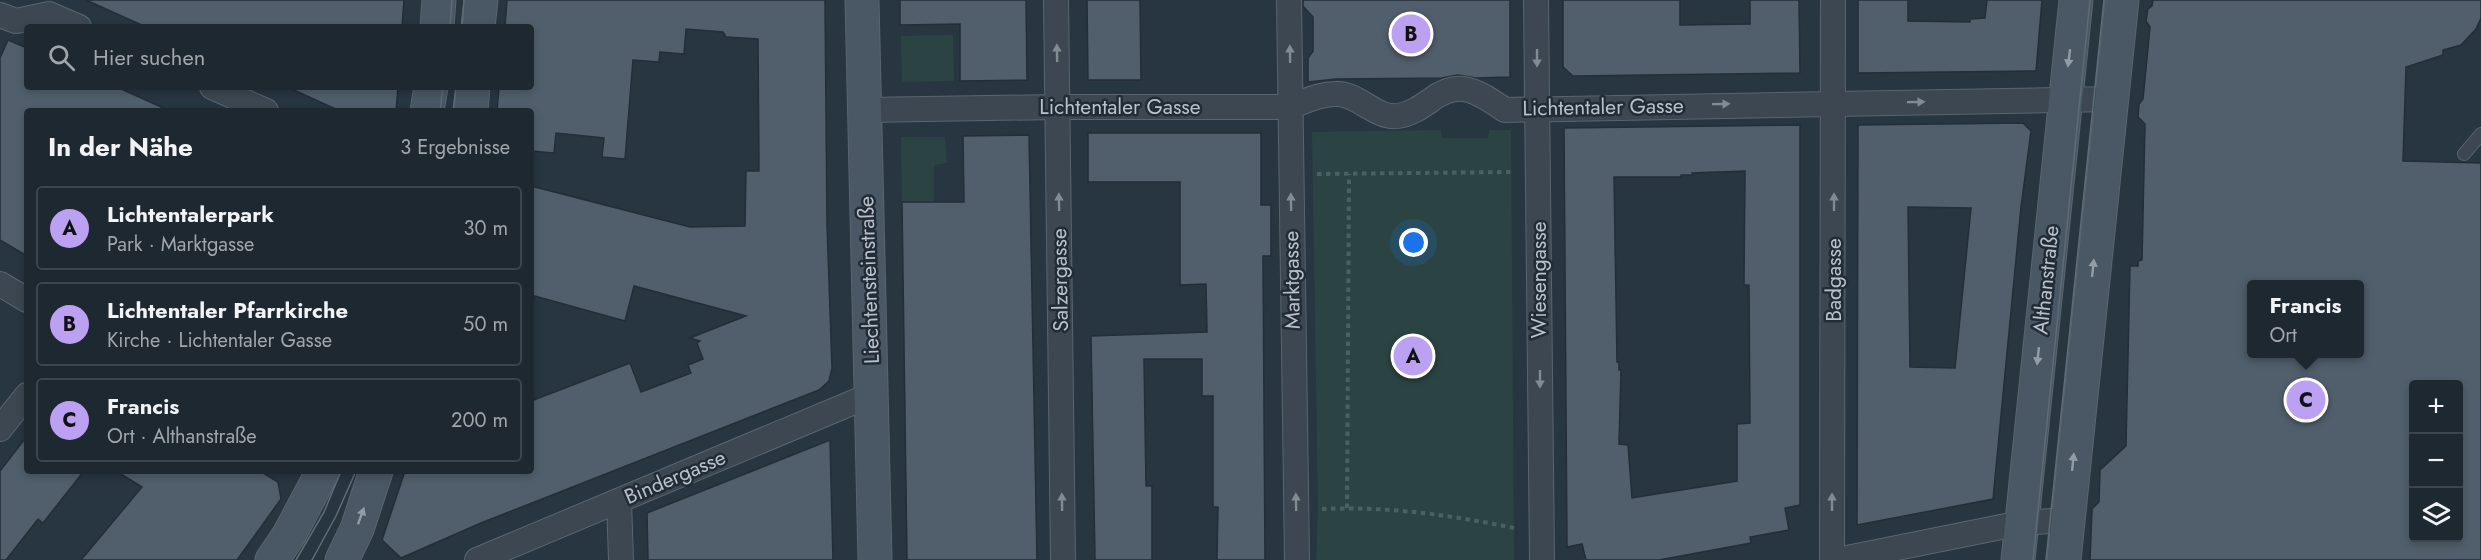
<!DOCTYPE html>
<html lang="de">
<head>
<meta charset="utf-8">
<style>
	:root { --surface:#1e2831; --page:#2b343d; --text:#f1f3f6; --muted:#a1a6ab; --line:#3c444d; --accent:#bca0f2 }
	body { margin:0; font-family:Jost,sans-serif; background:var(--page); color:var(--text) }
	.controls { position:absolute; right:18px; bottom:18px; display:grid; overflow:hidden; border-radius:6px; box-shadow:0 3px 9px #0003 }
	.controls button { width:54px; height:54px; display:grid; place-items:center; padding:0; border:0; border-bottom:2px solid var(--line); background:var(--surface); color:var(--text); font:30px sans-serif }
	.you { position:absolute; left:1414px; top:243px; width:21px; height:21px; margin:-15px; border:4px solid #fff; border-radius:50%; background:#1a73e8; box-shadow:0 0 0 9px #1a73e833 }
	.badge { display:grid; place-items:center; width:39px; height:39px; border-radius:50%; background:var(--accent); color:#111; font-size:20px; font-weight:700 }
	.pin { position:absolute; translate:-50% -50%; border:3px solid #fff; box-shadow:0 2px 6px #0006 }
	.popup { position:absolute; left:2247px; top:280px; width:117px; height:78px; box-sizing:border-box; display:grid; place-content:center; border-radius:6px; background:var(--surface); filter:drop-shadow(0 2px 4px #0005); font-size:20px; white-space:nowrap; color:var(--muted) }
	.popup b { font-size:22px; color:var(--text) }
	.popup::after { content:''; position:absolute; left:50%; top:100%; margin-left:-12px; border:12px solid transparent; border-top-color:var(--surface) }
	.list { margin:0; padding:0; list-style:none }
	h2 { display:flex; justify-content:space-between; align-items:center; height:78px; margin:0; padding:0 24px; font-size:26px }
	h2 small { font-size:20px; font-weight:400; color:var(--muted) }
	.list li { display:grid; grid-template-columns:39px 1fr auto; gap:18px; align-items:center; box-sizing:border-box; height:84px; margin:0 12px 12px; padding:0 12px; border:2px solid var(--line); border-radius:6px }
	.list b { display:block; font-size:22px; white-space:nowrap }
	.list p { margin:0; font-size:20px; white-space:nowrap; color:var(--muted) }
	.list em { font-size:20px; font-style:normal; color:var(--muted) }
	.icon { flex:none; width:33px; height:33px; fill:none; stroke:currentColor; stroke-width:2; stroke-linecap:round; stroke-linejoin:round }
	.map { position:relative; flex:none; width:2481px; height:560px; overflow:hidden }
	.search { position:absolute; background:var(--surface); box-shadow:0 3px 9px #0003; left:24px; top:24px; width:510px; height:66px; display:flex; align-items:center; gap:15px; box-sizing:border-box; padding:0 21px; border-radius:6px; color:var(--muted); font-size:22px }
	.panel { position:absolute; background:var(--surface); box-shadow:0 3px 9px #0003; left:24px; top:108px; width:510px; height:366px; border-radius:6px }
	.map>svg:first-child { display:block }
	.green { fill:#2b4443 }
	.building { fill:#515f6c; stroke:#232e39; stroke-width:1.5; fill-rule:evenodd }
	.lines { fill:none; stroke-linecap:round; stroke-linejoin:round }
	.lane-casing { stroke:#5a656f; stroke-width:14 }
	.street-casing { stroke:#5a656f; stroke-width:26 }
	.secondary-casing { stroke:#5a656f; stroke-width:35 }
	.path { stroke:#4a6061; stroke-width:4; stroke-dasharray:4.5 4.5; stroke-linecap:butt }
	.lane { stroke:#3c4751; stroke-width:12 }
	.street { stroke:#3c4751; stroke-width:24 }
	.secondary { stroke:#4a5764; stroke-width:33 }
	.tram { stroke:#5e6c78; stroke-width:1.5 }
	.oneway { fill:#818b94 }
	.oneway2 { fill:#929da7 }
	.labels { text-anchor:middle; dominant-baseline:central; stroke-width:5; stroke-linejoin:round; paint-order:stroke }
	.street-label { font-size:21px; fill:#b9c2cb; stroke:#212c37 }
</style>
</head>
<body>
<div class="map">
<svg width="2481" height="560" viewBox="0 0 2481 560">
	<rect width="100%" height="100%" fill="#283641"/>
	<g class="green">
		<polygon points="953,35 954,81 902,82 901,36"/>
		<polygon points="1441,130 1442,138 1488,138 1489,130 1511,130 1514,560 1316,560 1318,509 1312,132"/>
		<polygon points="901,137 945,137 947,163 934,165 934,202 902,202"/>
	</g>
	<g class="building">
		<polygon points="86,0 404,0 402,27 146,27"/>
		<polygon points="507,0 825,0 827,224 832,368 829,381 819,390 481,523 401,558 382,540 405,471 531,471 531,401 630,363 641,392 691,373 688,365 703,359 697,343 700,341 690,338 746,316 634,286 625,321 531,295 531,186 690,227 745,226 746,171 759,171 758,39 726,37 723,32 686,29 684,54 660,52 659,62 633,60 625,159 602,157 604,138 556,133 554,153 531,151 531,111 497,111 499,87 531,87 531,27 505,27"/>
		<polygon points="900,0 1026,0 1027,80 960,81 960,24 900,25"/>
		<polygon points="1087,0 1140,0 1141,80 1088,80"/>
		<polygon points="1303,0 1510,0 1510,77 1476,78 1458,75 1442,78 1336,79 1308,82 1308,58 1313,51 1313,17 1303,6"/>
		<polygon points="1563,0 1680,0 1680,25 1750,24 1750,0 1799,0 1800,73 1573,76 1563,67"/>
		<polygon points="1858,0 1908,0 1908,21 1970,22 1970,19 1985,18 1987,0 2042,0 2036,71 1858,73"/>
		<path d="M2153 0H2481V18L2476 29 2461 45 2443 50V55L2406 67 2403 161 2481 163V560H2090L2092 509 2099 502 2100 470 2126 446 2130 266H2138V261L2142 260 2145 124 2138 117 2139 104 2143 99 2150 27 2146 21 2148 9 2152 6ZM2252 285H2360V354H2252ZM2414 384H2458V537H2414Z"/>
		<polygon points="8,40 27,48 27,87 117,87 170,111 27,111 27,256 0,240 0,58"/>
		<polygon points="287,87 398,87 396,111 340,111"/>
		<path d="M2023 123 2031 131 2021 207 1993 499 1857 525 1858 125ZM1908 207 1971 208 1955 368 1910 367Z"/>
		<path d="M1800 125V505L1785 508 1789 530 1750 537 1751 543 1659 560H1586L1582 544 1567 547 1564 128ZM1745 171 1744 285H1749L1750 423 1737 424V481L1632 498 1628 445 1619 444 1621 370H1619V362H1617L1614 177H1681V175H1693L1692 173Z"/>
		<polygon points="1088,133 1261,133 1261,205 1271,205 1271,256 1263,256 1265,560 1217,560 1218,507 1213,507 1213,396 1202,396 1202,359 1144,359 1146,486 1152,486 1152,560 1095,560 1091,336 1207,332 1206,284 1180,285 1180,182 1088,182"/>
		<polygon points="1029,135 1037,560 907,560 902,202 964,202 963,136"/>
		<polygon points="27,436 27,471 84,471 43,523 38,519 6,560 0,560 0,471"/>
		<polygon points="830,440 833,560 648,560 647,513"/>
		<polygon points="116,471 260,471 278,482 281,499 237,560 81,560 142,487"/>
	</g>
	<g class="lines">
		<defs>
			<polyline id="lane" points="2464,154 2481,134"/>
			<g id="street">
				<polyline points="1056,0 1063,560"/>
				<polyline points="1289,0 1297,560"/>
				<polyline points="1536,0 1542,560"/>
				<polyline points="0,15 16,21 49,14 79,27"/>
				<polyline points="212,87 266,111"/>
				<path d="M864 110 1058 107H1290C1306 101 1321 93 1339 94 1359 95 1377 119 1398 116 1411 114 1421 107 1431 100 1460 78 1478 92 1505 110L2111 99"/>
				<polyline points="0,284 27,300"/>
				<polyline points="0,429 27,395"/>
				<polyline points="619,501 621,560"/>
				<polyline points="477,560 873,394"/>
				<polyline points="1832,560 1833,0"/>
				<polyline points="1837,560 2021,523 2067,520"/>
			</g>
			<g id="secondary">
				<polyline points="862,0 875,560"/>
				<polyline points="437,27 439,0"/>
				<polyline points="478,27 481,0"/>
				<polyline points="427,111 431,87"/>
				<polyline points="471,111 473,87"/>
				<polyline points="272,560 289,535 323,471"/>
				<polyline points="342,560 357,529 376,471"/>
				<polyline points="2018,560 2076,0"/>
				<polyline points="2064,560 2122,0"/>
			</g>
		</defs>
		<use href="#lane" class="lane-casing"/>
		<use href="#street" class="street-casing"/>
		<use href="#secondary" class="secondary-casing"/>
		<g class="path">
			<polyline points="1317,174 1511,172"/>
			<polyline points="1347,508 1349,174"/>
			<path d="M1322 509C1386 506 1451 515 1514 528"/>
		</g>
		<use href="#lane" class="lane"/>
		<use href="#street" class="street"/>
		<use href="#secondary" class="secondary"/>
		<g class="tram">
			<polyline points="450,27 452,0"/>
			<polyline points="462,27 464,0"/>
			<polyline points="440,111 443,87"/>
			<polyline points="453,111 456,87"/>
			<polyline points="296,560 324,512 341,471"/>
			<polyline points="312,560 336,516 356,471"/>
			<polyline points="2033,560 2090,0"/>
			<polyline points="2046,560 2104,0"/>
		</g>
	</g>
	<defs><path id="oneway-solid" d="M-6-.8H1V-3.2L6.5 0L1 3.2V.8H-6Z" transform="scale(1.5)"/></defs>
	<g class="oneway">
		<use href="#oneway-solid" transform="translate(1057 53) rotate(-91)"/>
		<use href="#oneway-solid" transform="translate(1290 54) rotate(-91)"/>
		<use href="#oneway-solid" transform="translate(1537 58) rotate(90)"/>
		<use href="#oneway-solid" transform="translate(1916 102) rotate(-1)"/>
		<use href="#oneway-solid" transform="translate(1721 104) rotate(-1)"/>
		<use href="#oneway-solid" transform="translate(1059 202) rotate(-91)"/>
		<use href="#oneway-solid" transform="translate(1291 202) rotate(-91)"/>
		<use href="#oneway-solid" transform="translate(1834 202) rotate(-90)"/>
		<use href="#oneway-solid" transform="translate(1540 379) rotate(90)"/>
		<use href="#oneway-solid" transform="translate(1062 502) rotate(-91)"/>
		<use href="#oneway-solid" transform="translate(1296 502) rotate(-91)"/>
		<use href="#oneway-solid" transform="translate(1832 502) rotate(-90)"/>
	</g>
	<g class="oneway2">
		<use href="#oneway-solid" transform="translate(2069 58) rotate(97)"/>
		<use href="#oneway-solid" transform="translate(2093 268) rotate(-84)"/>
		<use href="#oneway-solid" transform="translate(2038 356) rotate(96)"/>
		<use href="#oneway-solid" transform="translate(2073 462) rotate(-84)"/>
		<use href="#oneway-solid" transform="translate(361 516) rotate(-70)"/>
	</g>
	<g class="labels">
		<g class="street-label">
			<text x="1120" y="107">Lichtentaler Gasse</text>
			<text transform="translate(1603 107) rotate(-1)">Lichtentaler Gasse</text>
			<text transform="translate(869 280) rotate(-92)">Liechtensteinstraße</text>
			<text transform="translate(1060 280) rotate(-91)">Salzergasse</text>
			<text transform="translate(1292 280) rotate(-91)">Marktgasse</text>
			<text transform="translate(1539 280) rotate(-90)">Wiesengasse</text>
			<text transform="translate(1834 280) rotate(-90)">Badgasse</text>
			<text transform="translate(2046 280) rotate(-84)">Althanstraße</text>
			<text transform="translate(675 477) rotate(-23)">Bindergasse</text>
		</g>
	</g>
</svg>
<div class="controls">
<button>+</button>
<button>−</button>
<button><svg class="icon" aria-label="layers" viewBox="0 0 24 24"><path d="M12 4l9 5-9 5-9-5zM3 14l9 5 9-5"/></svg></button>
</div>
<div class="you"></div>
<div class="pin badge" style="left:1413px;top:356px">A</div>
<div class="pin badge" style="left:1411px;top:34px">B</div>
<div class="pin badge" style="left:2306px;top:400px">C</div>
<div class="popup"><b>Francis</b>Ort</div>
<div class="search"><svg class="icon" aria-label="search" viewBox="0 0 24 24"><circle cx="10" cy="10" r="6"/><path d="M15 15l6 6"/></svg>Hier suchen</div>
<section class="panel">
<h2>In der Nähe<small>3 Ergebnisse</small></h2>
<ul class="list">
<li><span class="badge">A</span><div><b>Lichtentalerpark</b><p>Park · Marktgasse</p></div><em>30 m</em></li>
<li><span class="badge">B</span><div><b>Lichtentaler Pfarrkirche</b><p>Kirche · Lichtentaler Gasse</p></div><em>50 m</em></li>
<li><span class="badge">C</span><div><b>Francis</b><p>Ort · Althanstraße</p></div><em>200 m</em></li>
</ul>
</section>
</div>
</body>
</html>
